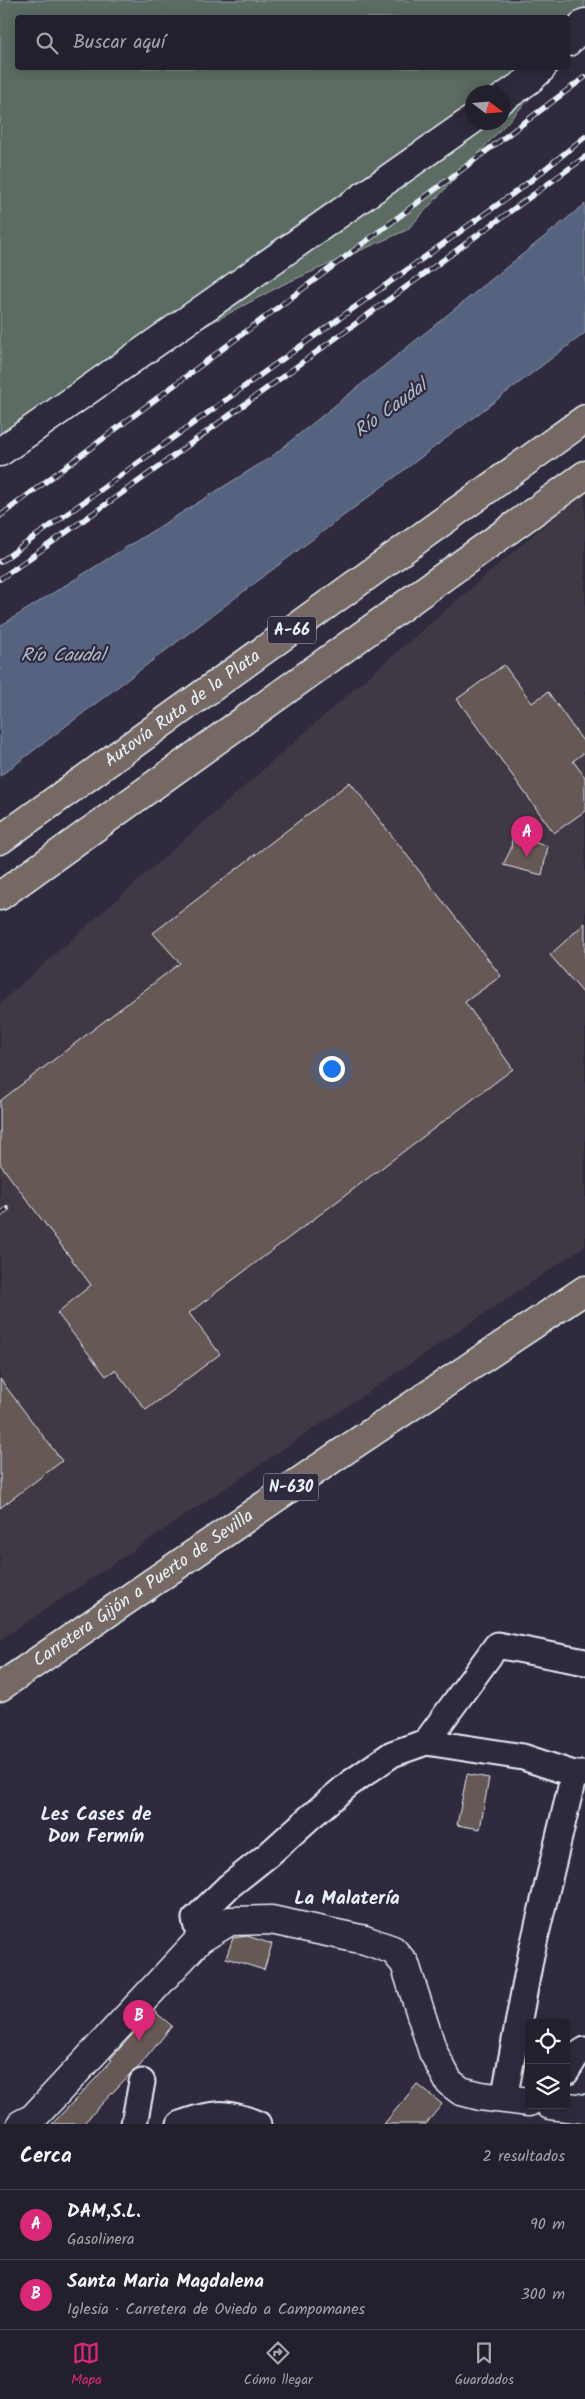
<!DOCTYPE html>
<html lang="es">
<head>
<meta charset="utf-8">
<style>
	:root { --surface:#23202e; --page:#2b2836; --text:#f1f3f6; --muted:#a3a3aa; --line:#403e4a; --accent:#db2777 }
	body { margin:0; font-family:Kalam,sans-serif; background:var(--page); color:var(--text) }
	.controls { position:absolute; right:15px; bottom:15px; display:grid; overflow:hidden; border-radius:5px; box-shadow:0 2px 12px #0003 }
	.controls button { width:45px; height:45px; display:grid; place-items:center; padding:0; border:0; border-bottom:1px solid var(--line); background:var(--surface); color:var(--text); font:25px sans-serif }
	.compass { position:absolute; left:465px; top:85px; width:45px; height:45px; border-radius:50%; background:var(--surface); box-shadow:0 2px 12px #0003; rotate:106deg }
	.you { position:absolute; left:331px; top:1068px; width:18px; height:18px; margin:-12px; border:4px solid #fff; border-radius:50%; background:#1a73e8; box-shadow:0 0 0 8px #1a73e833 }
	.badge { display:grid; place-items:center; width:32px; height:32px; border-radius:50%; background:var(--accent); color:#fff; font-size:16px; font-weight:700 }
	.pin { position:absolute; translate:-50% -41px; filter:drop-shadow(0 1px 2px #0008) }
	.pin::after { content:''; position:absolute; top:26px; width:18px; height:15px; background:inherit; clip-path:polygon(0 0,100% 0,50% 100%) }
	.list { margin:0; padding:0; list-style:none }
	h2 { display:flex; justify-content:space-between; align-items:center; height:65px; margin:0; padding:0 20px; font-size:21px }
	h2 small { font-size:16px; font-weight:400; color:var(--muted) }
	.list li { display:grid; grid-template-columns:32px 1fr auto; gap:15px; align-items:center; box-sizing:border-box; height:70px; padding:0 20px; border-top:1px solid var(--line) }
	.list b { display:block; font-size:19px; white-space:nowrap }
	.list p { margin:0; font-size:16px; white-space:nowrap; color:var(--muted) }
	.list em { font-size:16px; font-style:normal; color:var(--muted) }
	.icon { flex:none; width:28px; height:28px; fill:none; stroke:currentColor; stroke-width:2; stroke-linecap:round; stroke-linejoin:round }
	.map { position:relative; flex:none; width:585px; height:2124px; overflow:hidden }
	.search { position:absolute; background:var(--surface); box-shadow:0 2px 12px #0003; left:15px; right:15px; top:15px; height:55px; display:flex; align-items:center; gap:12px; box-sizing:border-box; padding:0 18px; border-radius:5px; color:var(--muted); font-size:19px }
	.sheet { height:205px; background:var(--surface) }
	nav { display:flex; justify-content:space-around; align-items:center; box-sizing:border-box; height:70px; border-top:1px solid var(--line); background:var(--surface); font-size:14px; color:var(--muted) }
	nav a { display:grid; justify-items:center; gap:2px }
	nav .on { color:var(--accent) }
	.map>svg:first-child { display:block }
	.built { fill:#3f3844 }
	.green { fill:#5b6c64; stroke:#a2aeae; fill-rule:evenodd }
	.water { fill:#566480; stroke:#909cb0 }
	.building { fill:#655854; stroke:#e8f1f8 }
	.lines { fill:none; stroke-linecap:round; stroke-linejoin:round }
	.minor-casing { stroke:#e8f1f8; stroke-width:29 }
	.tertiary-casing { stroke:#e8f1f8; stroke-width:31 }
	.trunk-casing { stroke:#e8f1f8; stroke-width:31 }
	.motorway-casing { stroke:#e8f1f8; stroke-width:31 }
	.minor { stroke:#2f2a3d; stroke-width:25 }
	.tertiary { stroke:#2f2a3d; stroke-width:28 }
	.trunk { stroke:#766964; stroke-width:28 }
	.motorway { stroke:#766964; stroke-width:28 }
	.rail-casing { stroke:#e8f1f8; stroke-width:5.5 }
	.rail { stroke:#2f2a3d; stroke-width:4; stroke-dasharray:11; stroke-linecap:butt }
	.labels { text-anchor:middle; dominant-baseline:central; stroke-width:4.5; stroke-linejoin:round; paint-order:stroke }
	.shield { fill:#2f2a3d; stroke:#b0b5c0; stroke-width:1 }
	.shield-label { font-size:16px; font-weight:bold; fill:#e8f1f8 }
	.street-label { font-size:18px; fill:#e8f1f8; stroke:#2f2a3d }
	.water-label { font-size:19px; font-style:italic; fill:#aeb9c8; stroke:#2f2a3d }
	.neighbourhood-label { font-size:19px; font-weight:bold; fill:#e8f1f8; stroke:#2f2a3d }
</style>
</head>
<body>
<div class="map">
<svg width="585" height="2124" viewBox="0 0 585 2124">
	<rect width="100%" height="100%" fill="#2f2a3d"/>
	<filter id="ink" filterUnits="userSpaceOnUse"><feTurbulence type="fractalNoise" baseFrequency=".02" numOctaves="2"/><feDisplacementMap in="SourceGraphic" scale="10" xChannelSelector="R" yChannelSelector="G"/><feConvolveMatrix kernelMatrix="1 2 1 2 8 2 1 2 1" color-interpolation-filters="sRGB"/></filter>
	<g filter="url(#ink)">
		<polygon class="built" points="585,490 585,1246 0,1640 0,1003 354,689"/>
		<path class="green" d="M0 0H585V39L568 58V18H18V68H558L407 230 284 284 164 348 0 438ZM472 92H502V122H472Z"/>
		<polygon class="water" points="585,204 585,333 0,776 0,626 271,457"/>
		<g class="building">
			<polygon points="504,665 532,703 548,692 585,744 585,752 573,761 585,777 585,811 554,833 457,699"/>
			<polygon points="350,782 501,976 465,1002 513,1069 189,1313 220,1354 146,1410 115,1370 106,1376 57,1313 91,1285 0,1164 0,1101 180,963 153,933"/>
			<polygon points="512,837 548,846 542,875 503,865 511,849"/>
			<polygon points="585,923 585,995 550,955"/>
			<polygon points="0,1379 62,1461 0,1508"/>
			<polygon points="467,1774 489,1778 480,1829 457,1825"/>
			<polygon points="247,1936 272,1944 264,1970 226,1958 233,1938"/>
			<polygon points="154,2011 172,2026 138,2068 130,2074 83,2124 52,2124 96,2078 112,2060 110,2059"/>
			<polygon points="417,2084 442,2104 426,2124 384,2124"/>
		</g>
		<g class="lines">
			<defs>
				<g id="minor">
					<polyline points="426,1742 497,1645 585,1662"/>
					<polyline points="200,1939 195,1919 229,1886 268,1855 309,1818 349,1784 392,1754 426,1742 523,1757 574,1774 585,1774"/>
					<polyline points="566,2072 576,2056 585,2050"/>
					<polyline points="504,2099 531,1955 574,1774"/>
					<polyline points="134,2124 142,2082"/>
					<path d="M180 2124C214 2113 224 2110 258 2124"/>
				</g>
				<g id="tertiary">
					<polyline points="568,42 585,23"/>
					<polyline points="502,99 529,80 542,68"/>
					<polyline points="0,452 472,120"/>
					<polyline points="550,2105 585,2109"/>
					<polyline points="21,2124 33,2118 200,1939 230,1921 271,1920 365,1940 393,1950 405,1964 433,2052 449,2082 461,2091 480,2096 529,2102"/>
				</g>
				<g id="trunk">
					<path id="s1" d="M0 1687 335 1457 585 1290"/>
				</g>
				<g id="motorway">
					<path id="s2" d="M0 840 585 419"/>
					<polyline points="0,896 585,475"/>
				</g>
			</defs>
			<use href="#minor" class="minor-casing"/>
			<use href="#tertiary" class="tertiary-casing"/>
			<use href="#trunk" class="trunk-casing"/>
			<use href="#motorway" class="motorway-casing"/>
			<use href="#minor" class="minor"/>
			<use href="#tertiary" class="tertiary"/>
			<use href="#trunk" class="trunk"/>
			<use href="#motorway" class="motorway"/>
			<defs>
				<g id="rail">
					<polyline points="0,516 585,77"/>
					<polyline points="0,562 525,185 585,137"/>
					<polyline points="0,579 139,481 585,157"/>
					<polyline points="0,1215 7,1209"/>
				</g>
			</defs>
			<use href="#rail" class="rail-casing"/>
			<use href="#rail" class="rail"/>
		</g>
	</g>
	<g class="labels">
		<g class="shield">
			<rect x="268" y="616.5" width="48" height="27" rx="4"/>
			<rect x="263.5" y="1473.5" width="55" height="27" rx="4"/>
		</g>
		<g class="shield-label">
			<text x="292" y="630">A-66</text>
			<text x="291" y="1487">N-630</text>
		</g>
		<g class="street-label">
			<text stroke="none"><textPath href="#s2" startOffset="225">Autovía Ruta de la Plata</textPath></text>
			<text stroke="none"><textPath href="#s1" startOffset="174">Carretera Gijón a Puerto de Sevilla</textPath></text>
		</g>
		<g class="water-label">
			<text transform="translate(391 409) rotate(-36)">Río Caudal</text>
			<text x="63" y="656">Río Caudal</text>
		</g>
		<g class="neighbourhood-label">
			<text x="96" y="1815">Les Cases de<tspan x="96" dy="22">Don Fermín</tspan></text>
			<text x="347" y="1899">La Malatería</text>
		</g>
	</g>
</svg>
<div class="controls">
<button><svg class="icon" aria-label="locate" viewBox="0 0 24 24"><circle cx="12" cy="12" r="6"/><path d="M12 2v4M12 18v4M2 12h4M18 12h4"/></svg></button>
<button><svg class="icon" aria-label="layers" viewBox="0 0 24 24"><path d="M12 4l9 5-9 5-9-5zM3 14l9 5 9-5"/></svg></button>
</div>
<svg class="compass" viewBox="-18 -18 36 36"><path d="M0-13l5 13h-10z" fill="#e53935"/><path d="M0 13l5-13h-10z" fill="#a3a3aa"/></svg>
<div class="you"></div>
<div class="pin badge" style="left:527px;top:857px">A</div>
<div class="pin badge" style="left:139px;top:2041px">B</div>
<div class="search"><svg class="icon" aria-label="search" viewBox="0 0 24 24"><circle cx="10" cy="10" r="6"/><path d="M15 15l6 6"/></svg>Buscar aquí</div>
</div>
<section class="sheet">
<h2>Cerca<small>2 resultados</small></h2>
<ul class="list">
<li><span class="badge">A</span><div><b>DAM,S.L.</b><p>Gasolinera</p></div><em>90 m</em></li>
<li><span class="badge">B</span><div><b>Santa Maria Magdalena</b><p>Iglesia · Carretera de Oviedo a Campomanes</p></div><em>300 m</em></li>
</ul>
</section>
<nav>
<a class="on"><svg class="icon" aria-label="map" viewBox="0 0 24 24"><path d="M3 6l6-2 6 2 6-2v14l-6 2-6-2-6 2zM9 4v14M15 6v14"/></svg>Mapa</a>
<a><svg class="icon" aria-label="directions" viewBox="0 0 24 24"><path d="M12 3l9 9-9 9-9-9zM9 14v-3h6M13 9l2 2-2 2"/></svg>Cómo llegar</a>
<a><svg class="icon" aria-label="saved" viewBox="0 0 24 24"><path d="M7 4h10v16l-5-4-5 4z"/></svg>Guardados</a>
</nav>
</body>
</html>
